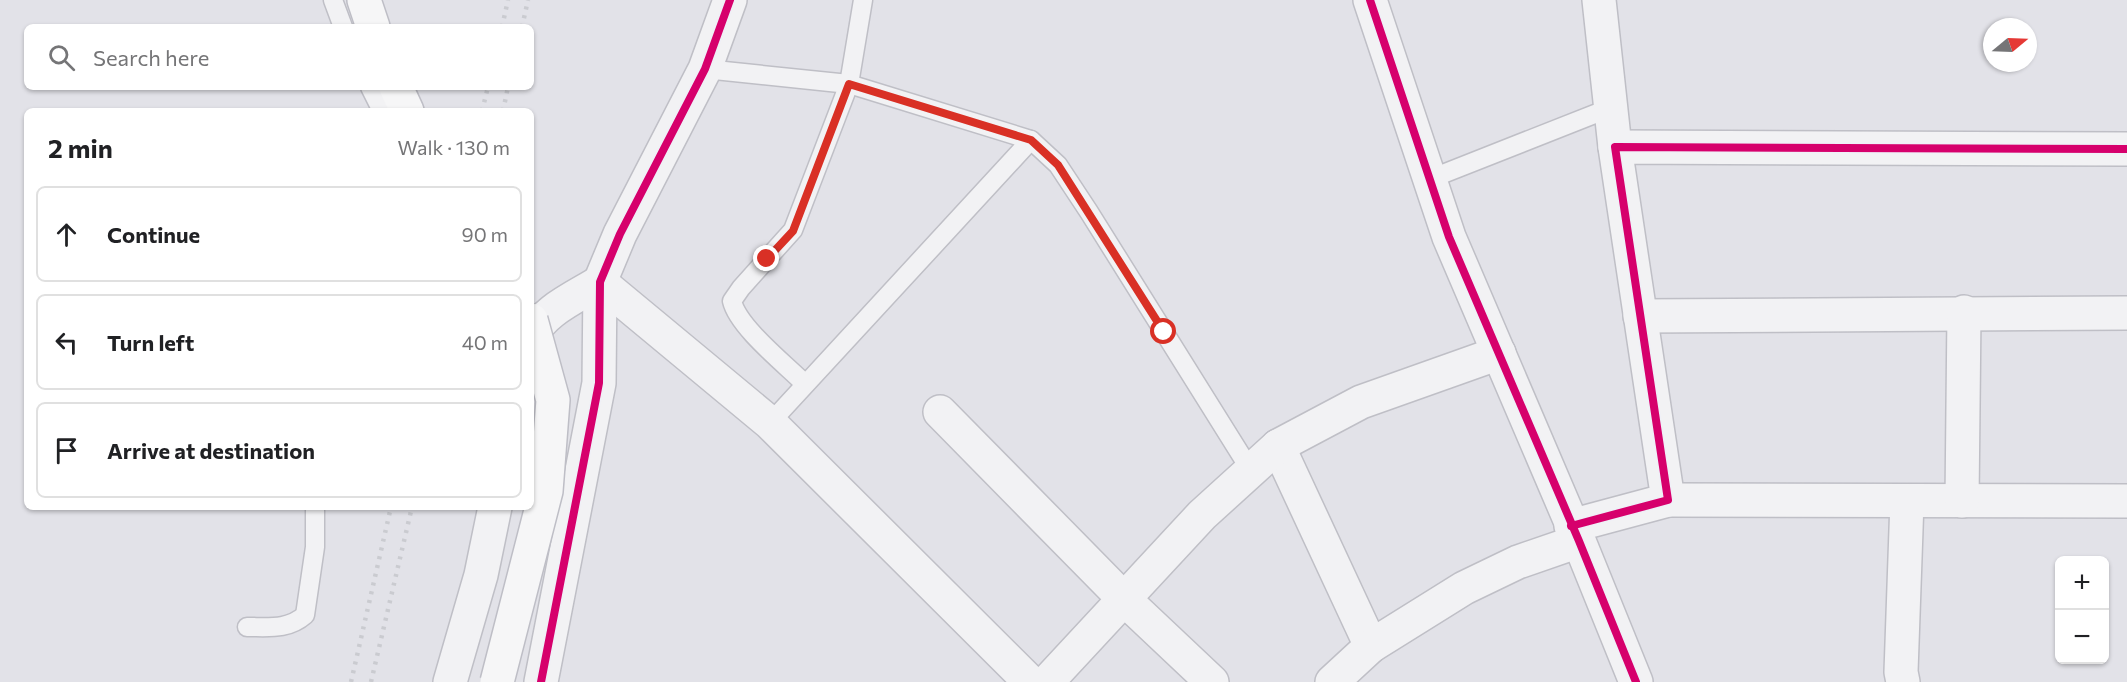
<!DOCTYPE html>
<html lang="en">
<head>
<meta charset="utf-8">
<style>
	:root { --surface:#fff; --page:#f2f2f2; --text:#202124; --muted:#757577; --line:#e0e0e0 }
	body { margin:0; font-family:Commissioner,sans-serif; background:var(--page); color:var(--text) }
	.controls { position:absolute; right:18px; bottom:18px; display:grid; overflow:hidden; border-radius:9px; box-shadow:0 2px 4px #0004 }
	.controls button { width:54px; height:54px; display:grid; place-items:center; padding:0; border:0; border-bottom:2px solid var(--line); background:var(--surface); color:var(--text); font:30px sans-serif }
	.compass { position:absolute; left:1983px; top:18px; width:54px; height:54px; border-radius:50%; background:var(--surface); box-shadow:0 2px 4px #0004; rotate:71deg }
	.stop { position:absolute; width:18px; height:18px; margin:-14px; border:4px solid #d93025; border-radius:50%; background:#fff }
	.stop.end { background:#d93025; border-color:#fff; box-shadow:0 2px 6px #0008 }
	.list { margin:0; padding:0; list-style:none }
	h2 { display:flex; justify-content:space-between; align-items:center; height:78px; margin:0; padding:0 24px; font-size:26px }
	h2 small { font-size:20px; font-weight:400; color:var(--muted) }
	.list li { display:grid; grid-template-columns:39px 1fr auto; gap:18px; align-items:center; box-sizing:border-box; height:96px; margin:0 12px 12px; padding:0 12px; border:2px solid var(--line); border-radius:9px }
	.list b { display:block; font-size:22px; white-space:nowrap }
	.list em { font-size:20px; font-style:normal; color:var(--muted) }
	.icon { flex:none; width:33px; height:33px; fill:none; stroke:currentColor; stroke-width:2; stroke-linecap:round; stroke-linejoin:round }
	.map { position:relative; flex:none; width:2127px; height:682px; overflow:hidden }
	.search { position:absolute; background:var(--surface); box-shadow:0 2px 4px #0004; left:24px; top:24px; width:510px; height:66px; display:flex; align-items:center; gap:15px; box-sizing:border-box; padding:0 21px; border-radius:9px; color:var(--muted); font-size:22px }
	.panel { position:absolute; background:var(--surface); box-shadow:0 2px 4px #0004; left:24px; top:108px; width:510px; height:402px; border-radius:9px }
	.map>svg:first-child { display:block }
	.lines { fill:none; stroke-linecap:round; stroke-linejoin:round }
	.lane-casing { stroke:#bfbfc6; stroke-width:21 }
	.street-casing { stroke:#bfbfc6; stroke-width:36 }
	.primary-casing { stroke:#bebec6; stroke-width:36 }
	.lane { stroke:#f2f2f4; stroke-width:18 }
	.street { stroke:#f2f2f4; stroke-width:33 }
	.primary { stroke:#f6f6f7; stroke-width:33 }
	.rail { stroke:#cacbd0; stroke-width:4.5; stroke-dasharray:3 6; stroke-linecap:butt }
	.primary-bridge-casing { stroke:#bebec6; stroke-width:36; stroke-linecap:butt }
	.primary-bridge { stroke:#f6f6f7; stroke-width:33 }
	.cycleway-casing { stroke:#eff0f7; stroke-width:11 }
	.cycleway { stroke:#d6006c; stroke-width:8 }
	.route { stroke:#d93025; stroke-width:8 }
</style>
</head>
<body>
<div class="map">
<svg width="2127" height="682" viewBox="0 0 2127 682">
	<rect width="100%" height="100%" fill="#e2e2e8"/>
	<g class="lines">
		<defs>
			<g id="lane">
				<polyline points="333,0 343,27"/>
				<polyline points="705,69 849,84 1031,140 770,423"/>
				<polyline points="370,87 382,111"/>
				<polyline points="1031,140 1058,165 1089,212 1251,471"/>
				<polyline points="1430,179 1610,108"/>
				<path d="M805 384C785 364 738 327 732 301L741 288 793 230 849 84 863 0"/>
				<path d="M247 627C269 627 288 630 305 615L315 547V507"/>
			</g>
			<g id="street">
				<polyline points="1370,0 1449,237 1579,541 1636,682"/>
				<polyline points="1599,0 1615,147"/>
				<polyline points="600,282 770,423 1030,682"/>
				<polyline points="1640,316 2127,313"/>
				<path d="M531 338C540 312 578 296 600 282"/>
				<polyline points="940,412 1124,599 1212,682"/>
				<polyline points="1278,446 1371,646"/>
				<polyline points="1668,500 2127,501"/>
				<polyline points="1962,501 1964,312"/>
				<polyline points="1571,526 1668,500 1615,147 2127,149"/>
				<polyline points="450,682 481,575 495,507"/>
				<polyline points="541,682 599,383 600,282 620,234 705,69 730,0"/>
				<polyline points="1047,682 1202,515 1278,446 1361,402 1499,353"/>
				<polyline points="1332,682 1371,646 1464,588 1518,562 1579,541"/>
				<polyline points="1903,682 1901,672 1907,501"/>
			</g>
			<g id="primary">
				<polyline points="364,0 373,27"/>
				<polyline points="396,87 407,111"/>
			</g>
		</defs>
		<use href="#lane" class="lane-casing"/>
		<use href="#street" class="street-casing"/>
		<use href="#primary" class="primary-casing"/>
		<use href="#lane" class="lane"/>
		<use href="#street" class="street"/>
		<use href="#primary" class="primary"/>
		<g class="rail">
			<polyline points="502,27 508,0"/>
			<polyline points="522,27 528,0"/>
			<polyline points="482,111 488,87"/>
			<polyline points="503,111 508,87"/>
			<polyline points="351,682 391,507"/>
			<polyline points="371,682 412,507"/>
		</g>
		<defs>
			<polyline id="primary-bridge" points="497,682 546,491 553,400 531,320"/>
		</defs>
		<use href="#primary-bridge" class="primary-bridge-casing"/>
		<use href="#primary-bridge" class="primary-bridge"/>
		<defs>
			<g id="cycleway">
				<polyline points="1370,0 1449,237 1579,541 1636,682"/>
				<polyline points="1571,526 1668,500 1615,147 2127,149"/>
				<polyline points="541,682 599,383 600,282 620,234 705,69 730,0"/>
			</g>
		</defs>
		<use href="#cycleway" class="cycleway-casing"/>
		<use href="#cycleway" class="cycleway"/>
	</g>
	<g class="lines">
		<polyline class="route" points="767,259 793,231 849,84 1031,140 1058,165 1164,332"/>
	</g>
</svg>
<div class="controls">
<button>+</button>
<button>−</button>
</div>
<svg class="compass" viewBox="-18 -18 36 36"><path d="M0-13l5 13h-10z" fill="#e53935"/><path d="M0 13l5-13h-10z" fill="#757577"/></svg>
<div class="stop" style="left:1164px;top:332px"></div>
<div class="stop end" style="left:767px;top:259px"></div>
<div class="search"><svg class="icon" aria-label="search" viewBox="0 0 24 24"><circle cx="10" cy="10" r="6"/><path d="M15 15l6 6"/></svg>Search here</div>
<section class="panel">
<h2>2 min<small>Walk · 130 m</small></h2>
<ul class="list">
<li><svg class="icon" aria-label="ahead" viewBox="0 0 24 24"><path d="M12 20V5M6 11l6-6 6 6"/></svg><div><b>Continue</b></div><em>90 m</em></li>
<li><svg class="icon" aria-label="left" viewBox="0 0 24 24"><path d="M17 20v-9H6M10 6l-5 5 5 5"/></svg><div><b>Turn left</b></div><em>40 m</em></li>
<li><svg class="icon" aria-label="arrive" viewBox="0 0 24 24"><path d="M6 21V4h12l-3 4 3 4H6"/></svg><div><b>Arrive at destination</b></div></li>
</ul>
</section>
</div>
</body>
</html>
